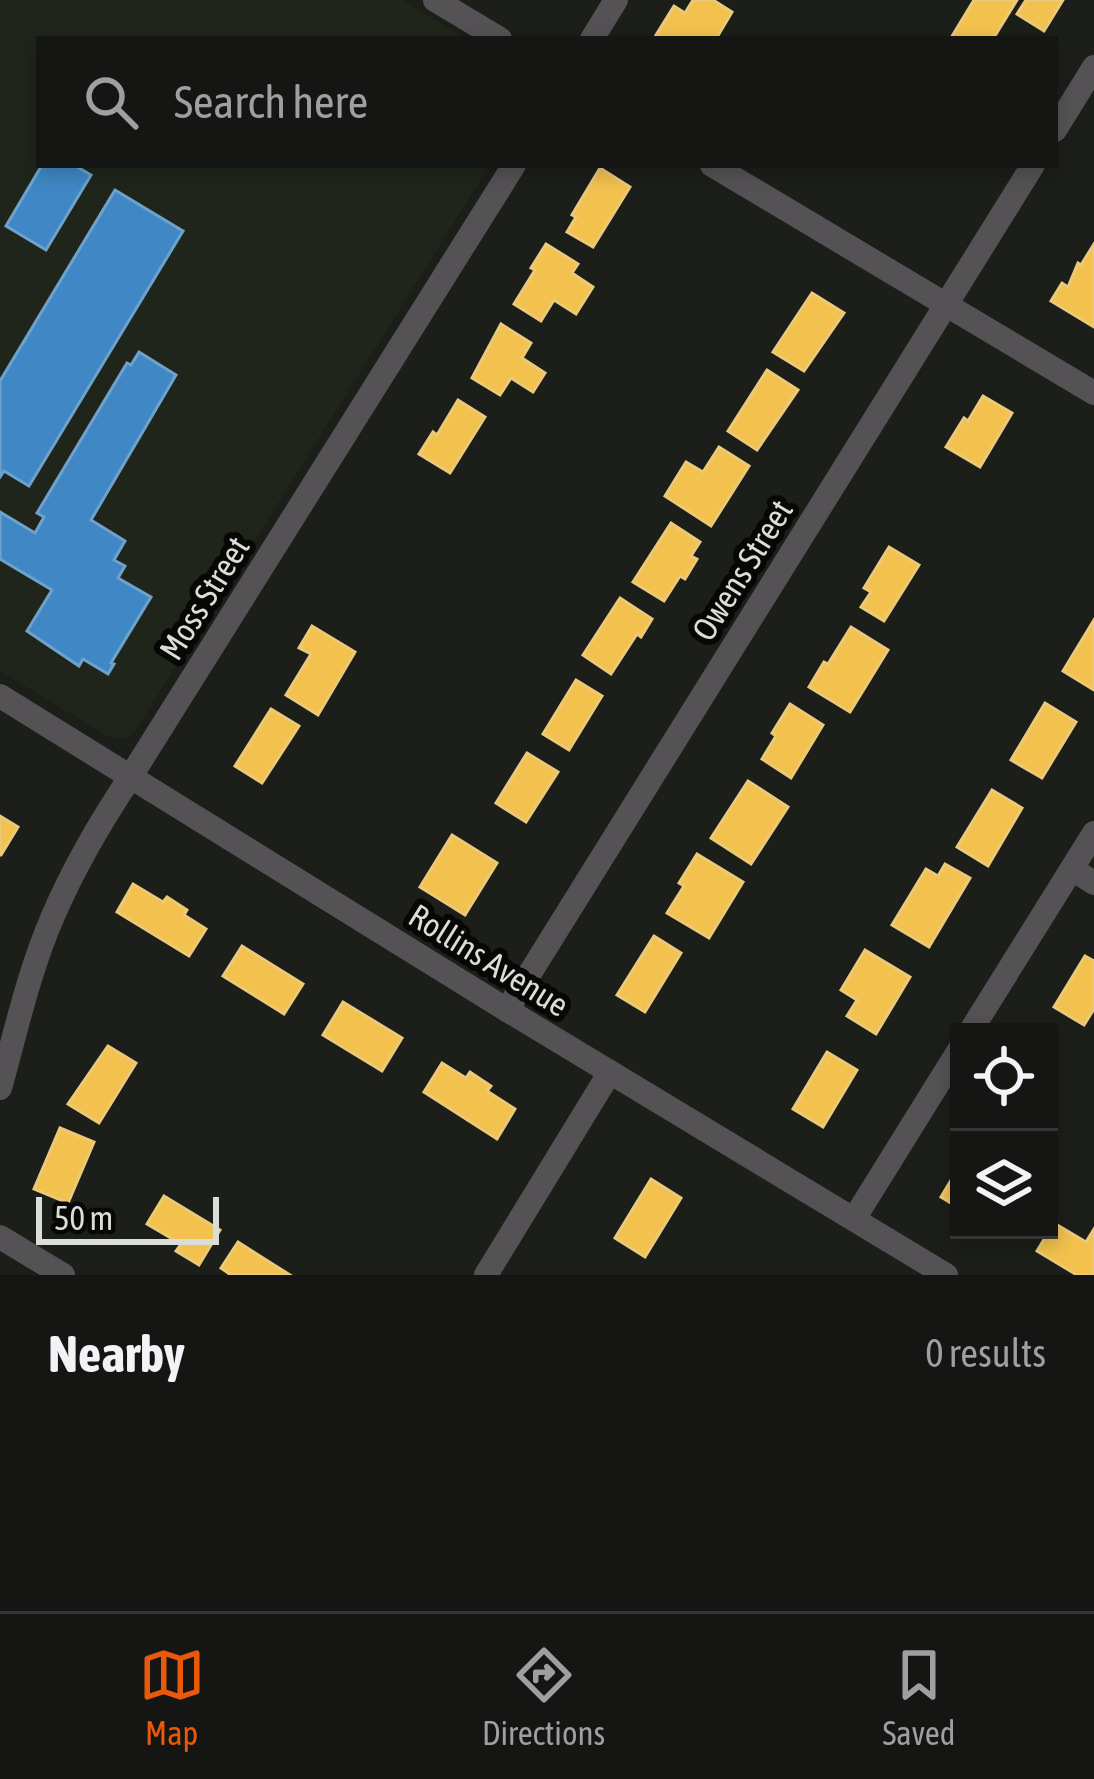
<!DOCTYPE html>
<html lang="en">
<head>
<meta charset="utf-8">
<style>
	:root { --surface:#151614; --page:#222322; --text:#f1f3f6; --muted:#9d9fa0; --line:#343534; --accent:#ea580c }
	body { margin:0; font-family:"Asap Condensed",sans-serif; background:var(--page); color:var(--text) }
	.controls { position:absolute; right:36px; bottom:36px; display:grid; overflow:hidden; border-radius:0px; box-shadow:0 6px 18px #0003 }
	.controls button { width:108px; height:108px; display:grid; place-items:center; padding:0; border:0; border-bottom:3px solid var(--line); background:var(--surface); color:var(--text); font:60px sans-serif }
	.scale { position:absolute; left:36px; bottom:30px; width:183px; box-sizing:border-box; padding-left:12px; border:6px solid #dbddd9; border-top:0; font-size:33px; line-height:42px; white-space:nowrap; color:#dbddd9; -webkit-text-stroke:9px #070806; paint-order:stroke }
	.list { margin:0; padding:0; list-style:none }
	h2 { display:flex; justify-content:space-between; align-items:center; height:156px; margin:0; padding:0 48px; font-size:51px }
	h2 small { font-size:39px; font-weight:400; color:var(--muted) }
	.icon { flex:none; width:66px; height:66px; fill:none; stroke:currentColor; stroke-width:2; stroke-linecap:round; stroke-linejoin:round }
	.map { position:relative; flex:none; width:1094px; height:1275px; overflow:hidden }
	.search { position:absolute; background:var(--surface); box-shadow:0 6px 18px #0003; left:36px; right:36px; top:36px; height:132px; display:flex; align-items:center; gap:30px; box-sizing:border-box; padding:0 42px; border-radius:0px; color:var(--muted); font-size:45px }
	.sheet { height:336px; background:var(--surface) }
	nav { display:flex; justify-content:space-around; align-items:center; box-sizing:border-box; height:168px; border-top:3px solid var(--line); background:var(--surface); font-size:33px; color:var(--muted) }
	nav a { display:grid; justify-items:center; gap:6px }
	nav .on { color:var(--accent) }
	.map>svg:first-child { display:block }
	.built { fill:#1f251b }
	.homes { fill:#f2c14e; stroke:#ebc978; stroke-width:3 }
	.schools { fill:#3f88c5; stroke:#6ea2cb; stroke-width:3 }
	.lines { fill:none; stroke-linecap:round; stroke-linejoin:round }
	.minor { stroke:#555256; stroke-width:24 }
	.labels { text-anchor:middle; dominant-baseline:central; stroke-width:12; stroke-linejoin:round; paint-order:stroke }
	.street-label { font-size:33px; fill:#dbddd9; stroke:#070806 }
</style>
</head>
<body>
<div class="map">
<svg width="1094" height="1275" viewBox="0 0 1094 1275">
	<rect width="100%" height="100%" fill="#1c1e1a"/>
	<polygon class="built" points="0,0 402,0 468,39 39,39 39,165 490,165 134,733 124,739 109,737 0,671"/>
	<g class="homes">
		<polygon points="693,0 713,0 732,12 716,39 662,39 656,35 674,6 685,13"/>
		<polygon points="974,0 1017,0 993,39 953,39 951,38"/>
		<polygon points="1026,0 1063,0 1044,31 1017,14"/>
		<polygon points="600,168 630,187 593,247 567,232 576,217 572,215"/>
		<polygon points="546,244 578,264 572,273 593,287 576,314 554,300 541,321 514,304 535,270 531,268"/>
		<polygon points="1094,244 1094,327 1051,301 1062,283 1068,287 1078,263 1081,265"/>
		<polygon points="812,293 844,313 804,371 773,352"/>
		<polygon points="501,324 531,343 522,358 545,373 533,392 511,378 500,395 472,378"/>
		<polygon points="767,370 798,390 757,450 728,431"/>
		<polygon points="983,396 1012,413 980,467 946,447 964,418 968,421"/>
		<polygon points="458,400 485,417 450,473 419,454 433,432 437,435"/>
		<polygon points="719,447 749,466 711,526 665,496 686,462 703,472"/>
		<polygon points="671,523 700,542 691,556 697,559 685,579 680,576 664,601 633,582"/>
		<polygon points="889,547 919,565 884,621 861,607 871,592 864,588"/>
		<polygon points="620,598 652,619 641,637 637,634 611,674 583,655"/>
		<polygon points="1094,620 1094,690 1063,671"/>
		<polygon points="312,626 355,652 318,715 286,695 311,654 299,648"/>
		<polygon points="851,627 888,650 850,712 809,687 824,662 828,664"/>
		<polygon points="576,680 602,696 569,750 543,734"/>
		<polygon points="1045,703 1076,722 1042,778 1011,760"/>
		<polygon points="790,704 823,725 791,778 762,759 776,736 772,733"/>
		<polygon points="271,709 299,726 262,783 235,766"/>
		<polygon points="527,753 558,772 526,822 496,803"/>
		<polygon points="748,781 788,807 751,864 711,838"/>
		<polygon points="992,790 1022,808 988,866 957,847"/>
		<polygon points="0,816 18,827 1,855 0,855"/>
		<polygon points="452,835 497,863 465,915 420,887"/>
		<polygon points="697,854 743,882 709,938 667,913 684,886 679,883"/>
		<polygon points="945,864 970,878 929,947 892,925 926,869 938,876"/>
		<polygon points="133,884 163,902 167,897 187,910 184,915 206,929 189,956 117,912"/>
		<polygon points="654,936 681,953 645,1012 617,995"/>
		<polygon points="242,946 303,984 284,1014 223,976"/>
		<polygon points="865,950 910,977 876,1034 847,1016 857,1000 841,990"/>
		<polygon points="1085,956 1094,961 1094,1009 1084,1025 1054,1007"/>
		<polygon points="343,1002 402,1038 382,1071 323,1035"/>
		<polygon points="108,1046 136,1063 99,1123 68,1104"/>
		<polygon points="827,1052 857,1070 823,1127 793,1109"/>
		<polygon points="442,1063 466,1078 470,1072 491,1086 487,1091 515,1109 497,1139 424,1092"/>
		<polygon points="60,1128 94,1142 68,1203 34,1189"/>
		<polygon points="959,1167 959,1208 941,1197"/>
		<polygon points="651,1179 681,1198 645,1257 615,1238"/>
		<polygon points="164,1196 220,1230 199,1265 176,1251 181,1244 147,1224"/>
		<polygon points="1054,1223 1086,1242 1094,1229 1094,1275 1077,1275 1037,1251"/>
		<polygon points="238,1242 290,1275 231,1275 221,1268"/>
	</g>
	<g class="schools">
		<polygon points="42,165 74,165 91,175 46,250 6,226"/>
		<polygon points="115,190 183,231 29,486 4,471 0,477 0,381"/>
		<polygon points="139,352 176,375 91,520 125,541 114,560 125,566 118,578 151,597 111,663 114,664 108,674 83,659 79,666 27,631 52,590 0,559 0,512 35,533 44,517 37,513 127,363 131,365"/>
	</g>
	<g class="lines">
		<g class="minor">
			<polyline points="435,0 500,39"/>
			<polyline points="592,39 616,0"/>
			<polyline points="1055,130 1094,67"/>
			<polyline points="712,165 1094,393"/>
			<polyline points="0,696 507,1010 946,1275"/>
			<polyline points="1072,869 1094,883"/>
			<polyline points="507,1010 1033,165"/>
			<polyline points="970,1032 1094,833"/>
			<path d="M0 1088C16 1031 29 971 53 916 74 867 101 821 131 776L514 165"/>
			<polyline points="854,1219 959,1050"/>
			<polyline points="0,1237 63,1275"/>
			<polyline points="486,1275 610,1072"/>
		</g>
	</g>
	<g class="labels">
		<g class="street-label">
			<text transform="translate(742 570) rotate(-58)">Owens Street</text>
			<text transform="translate(204 598) rotate(-58)">Moss Street</text>
			<text transform="translate(489 960) rotate(32)">Rollins Avenue</text>
		</g>
	</g>
</svg>
<div class="controls">
<button><svg class="icon" aria-label="locate" viewBox="0 0 24 24"><circle cx="12" cy="12" r="6"/><path d="M12 2v4M12 18v4M2 12h4M18 12h4"/></svg></button>
<button><svg class="icon" aria-label="layers" viewBox="0 0 24 24"><path d="M12 4l9 5-9 5-9-5zM3 14l9 5 9-5"/></svg></button>
</div>
<div class="scale">50 m</div>
<div class="search"><svg class="icon" aria-label="search" viewBox="0 0 24 24"><circle cx="10" cy="10" r="6"/><path d="M15 15l6 6"/></svg>Search here</div>
</div>
<section class="sheet">
<h2>Nearby<small>0 results</small></h2>
<ul class="list">
</ul>
</section>
<nav>
<a class="on"><svg class="icon" aria-label="map" viewBox="0 0 24 24"><path d="M3 6l6-2 6 2 6-2v14l-6 2-6-2-6 2zM9 4v14M15 6v14"/></svg>Map</a>
<a><svg class="icon" aria-label="directions" viewBox="0 0 24 24"><path d="M12 3l9 9-9 9-9-9zM9 14v-3h6M13 9l2 2-2 2"/></svg>Directions</a>
<a><svg class="icon" aria-label="saved" viewBox="0 0 24 24"><path d="M7 4h10v16l-5-4-5 4z"/></svg>Saved</a>
</nav>
</body>
</html>
